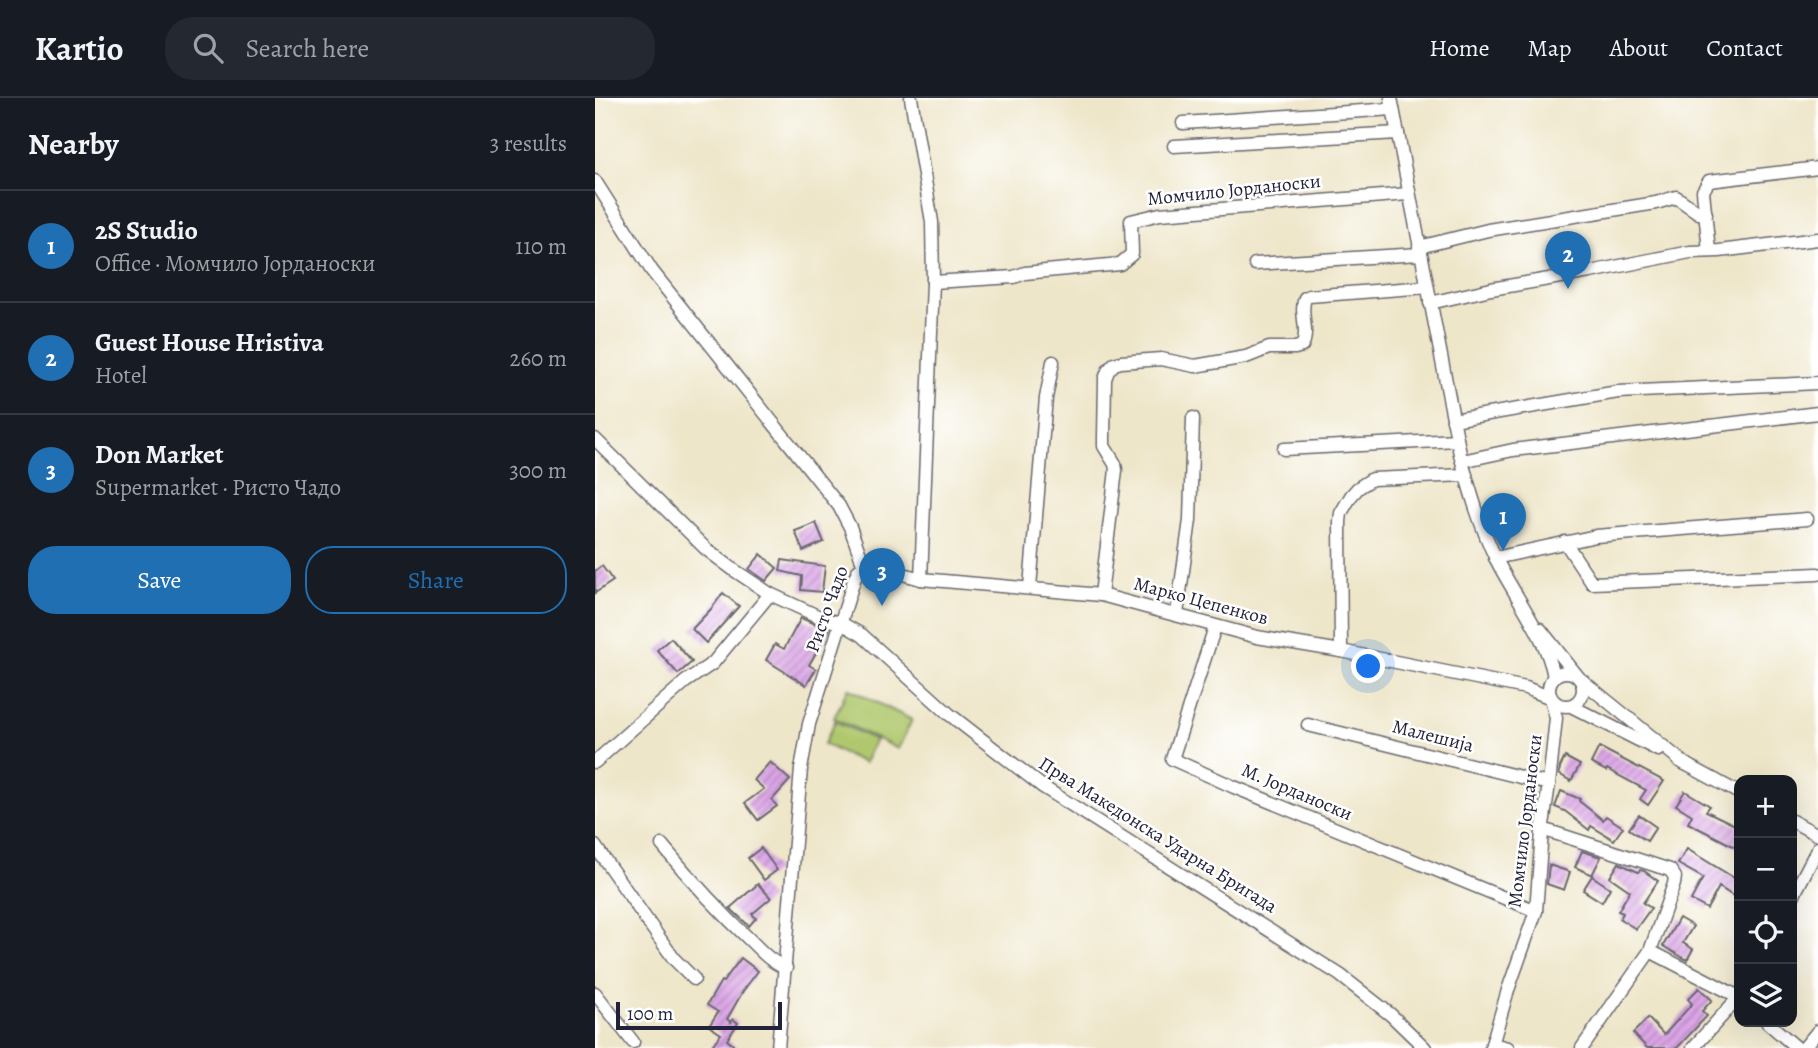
<!DOCTYPE html>
<html lang="en">
<head>
<meta charset="utf-8">
<style>
	:root { --surface:#171b24; --page:#242831; --text:#f1f3f6; --muted:#9ea1a6; --line:#363941; --accent:#1f6fb2 }
	body { margin:0; font-family:Alegreya,serif; background:var(--page); color:var(--text) }
	.controls { position:absolute; right:21px; bottom:21px; display:grid; overflow:hidden; border-radius:14px; box-shadow:0 7px 28px #0002 }
	.controls button { width:63px; height:63px; display:grid; place-items:center; padding:0; border:0; border-bottom:2px solid var(--line); background:var(--surface); color:var(--text); font:35px sans-serif }
	.scale { position:absolute; left:21px; bottom:18px; width:166px; box-sizing:border-box; padding-left:7px; border:4px solid #22223b; border-top:0; font-size:19px; line-height:24px; white-space:nowrap; color:#22223b; -webkit-text-stroke:5px #fff; paint-order:stroke }
	.you { position:absolute; left:774px; top:569px; width:24px; height:24px; margin:-18px; border:5px solid #fff; border-radius:50%; background:#1a73e8; box-shadow:0 0 0 10px #1a73e833 }
	.badge { display:grid; place-items:center; width:46px; height:46px; border-radius:50%; background:var(--accent); color:#fff; font-size:23px; font-weight:700 }
	.pin { position:absolute; translate:-50% -58px; filter:drop-shadow(0 2px 4px #0008) }
	.pin::after { content:''; position:absolute; top:37px; width:24px; height:21px; background:inherit; clip-path:polygon(0 0,100% 0,50% 100%) }
	.list { margin:0; padding:0; list-style:none }
	h2 { display:flex; justify-content:space-between; align-items:center; height:91px; margin:0; padding:0 28px; font-size:30px }
	h2 small { font-size:23px; font-weight:400; color:var(--muted) }
	.list li { display:grid; grid-template-columns:46px 1fr auto; gap:21px; align-items:center; box-sizing:border-box; height:112px; padding:0 28px; border-top:2px solid var(--line) }
	.list b { display:block; font-size:26px; white-space:nowrap }
	.list p { margin:0; font-size:23px; white-space:nowrap; color:var(--muted) }
	.list em { font-size:23px; font-style:normal; color:var(--muted) }
	.actions { display:flex; gap:14px; padding:21px 28px }
	.actions a { flex:1; padding:16px 0; border:2px solid var(--accent); border-radius:28px; text-align:center; font-size:24px; color:var(--accent) }
	.actions .main { background:var(--accent); color:#fff }
	.icon { flex:none; width:38px; height:38px; fill:none; stroke:currentColor; stroke-width:2; stroke-linecap:round; stroke-linejoin:round }
	.map { position:relative; flex:none; width:1223px; height:950px; overflow:hidden }
	header { display:flex; align-items:center; gap:42px; box-sizing:border-box; height:98px; padding:0 35px; background:var(--surface); border-bottom:2px solid var(--line) }
	header strong { font-size:33px }
	nav { display:flex; gap:38px; margin-inline-start:auto; font-size:24px }
	.search { width:490px; height:63px; background:var(--page); display:flex; align-items:center; gap:18px; box-sizing:border-box; padding:0 24px; border-radius:28px; color:var(--muted); font-size:26px }
	main { display:flex }
	aside { flex:1; background:var(--surface) }
	.map>svg:first-child { display:block }
	.green { fill:#b0c86d; stroke:#697554; stroke-width:2 }
	.building { fill:url(#building-hatch) }
	.lines { fill:none; stroke-linecap:round; stroke-linejoin:round }
	.minor-casing { stroke:#69676d; stroke-width:15 }
	.minor { stroke:#fff; stroke-width:12 }
	.labels { text-anchor:middle; dominant-baseline:central; stroke-width:5; stroke-linejoin:round; paint-order:stroke }
	.street-label { font-size:19px; fill:#22223b; stroke:#fff }
</style>
</head>
<body>
<header>
<strong>Kartio</strong>
<div class="search"><svg class="icon" aria-label="search" viewBox="0 0 24 24"><circle cx="10" cy="10" r="6"/><path d="M15 15l6 6"/></svg>Search here</div>
<nav><a>Home</a><a>Map</a><a>About</a><a>Contact</a></nav>
</header>
<main>
<aside>
<h2>Nearby<small>3 results</small></h2>
<ul class="list">
<li><span class="badge">1</span><div><b>2S Studio</b><p>Office · Момчило Јорданоски</p></div><em>110 m</em></li>
<li><span class="badge">2</span><div><b>Guest House Hristiva</b><p>Hotel</p></div><em>260 m</em></li>
<li><span class="badge">3</span><div><b>Don Market</b><p>Supermarket · Ристо Чадо</p></div><em>300 m</em></li>
</ul>
<div class="actions"><a class="main">Save</a><a>Share</a></div>
</aside>
<div class="map">
<svg width="1223" height="950" viewBox="0 0 1223 950">
	<defs>
		<pattern id="building-hatch" width="6" height="6" patternUnits="userSpaceOnUse" patternTransform="scale(1.75)"><rect width="6" height="6" fill="#dba5e6"/><path d="M-1 1l2-2M0 6l6-6M5 7l2-2" fill="none" stroke="#b186bc"/></pattern>
	</defs>
	<rect width="100%" height="100%" fill="#fff"/>
	<filter id="ink" filterUnits="userSpaceOnUse"><feTurbulence type="fractalNoise" baseFrequency=".0143" numOctaves="2"/><feDisplacementMap in="SourceGraphic" scale="14" xChannelSelector="R" yChannelSelector="G"/><feConvolveMatrix kernelMatrix="1 2 1 2 8 2 1 2 1" color-interpolation-filters="sRGB"/></filter>
	<filter id="wash" filterUnits="userSpaceOnUse"><feTurbulence type="fractalNoise" baseFrequency=".00686" numOctaves="4" result="noise"/><feDisplacementMap in="SourceGraphic" scale="28" xChannelSelector="R" yChannelSelector="G"/><feGaussianBlur stdDeviation="1.57" result="paint"/><feColorMatrix in="noise" values="0 0 0 0 0 0 0 0 0 0 0 0 0 0 0 0 0 1.4 0 .05"/><feComposite in="paint" operator="in"/></filter>
	<g filter="url(#wash)">
		<rect width="100%" height="100%" fill="#eee6c9"/>
		<g class="green">
			<polygon points="253,590 317,622 303,651 239,620"/>
			<polygon points="240,623 280,642 269,665 229,646"/>
		</g>
		<g id="blocks">
			<g class="building">
				<polygon points="221,425 229,444 208,453 200,433"/>
				<polygon points="166,456 182,470 171,483 154,471"/>
				<polygon points="187,462 230,468 227,494 206,492 207,478 185,473"/>
				<polygon points="7,468 18,483 0,495 0,473"/>
				<polygon points="128,495 144,508 111,545 97,531 116,511"/>
				<polygon points="206,520 234,532 214,567 221,571 211,587 171,562 180,546 189,551"/>
				<polygon points="76,540 97,564 83,576 62,552"/>
				<polygon points="1004,649 1069,683 1053,707 1045,701 1051,692 1012,671 1011,673 996,665"/>
				<polygon points="970,659 985,667 976,683 964,676 965,669"/>
				<polygon points="175,664 195,682 177,702 182,708 163,722 150,705 169,691 159,682"/>
				<polygon points="966,693 985,701 984,703 1008,722 1011,718 1028,729 1019,742 996,728 994,732 970,713 960,709"/>
				<polygon points="1090,693 1115,708 1111,713 1144,729 1144,745 1142,750 1093,725 1097,717 1081,707"/>
				<polygon points="1044,717 1061,729 1052,743 1034,731"/>
				<polygon points="166,750 182,772 169,782 153,760"/>
				<polygon points="1092,751 1144,783 1144,802 1124,789 1112,811 1096,802 1108,780 1083,766"/>
				<polygon points="987,753 1006,759 997,777 980,769"/>
				<polygon points="1024,765 1043,774 1045,772 1049,773 1063,783 1048,805 1056,810 1041,831 1025,821 1028,815 1023,813 1035,793 1015,779"/>
				<polygon points="954,767 975,774 969,792 952,786"/>
				<polygon points="997,778 1015,790 1007,804 988,792"/>
				<polygon points="163,786 176,800 157,816 161,820 154,828 135,810"/>
				<polygon points="1084,820 1098,828 1088,845 1098,851 1092,862 1068,848"/>
				<polygon points="146,860 163,873 148,893 132,921 136,924 138,921 143,925 132,942 142,950 115,950 126,936 114,928 123,914 112,907 126,883 128,884"/>
				<polygon points="1104,890 1117,902 1107,913 1112,918 1082,950 1052,950 1038,935 1053,920 1069,937 1097,906 1093,901"/>
			</g>
		</g>
	</g>
	<g filter="url(#ink)">
		<use href="#blocks" fill-opacity="0" stroke="#69676d" stroke-width="2"/>
		<g class="lines">
			<defs>
				<g id="minor">
					<polyline points="316,0 337,124 338,184 326,481"/>
					<path d="M796 0 865 356C875 393 885 428 902 463 920 499 952 539 959 579"/>
					<polyline points="588,25 798,11"/>
					<polyline points="579,48 803,35"/>
					<polyline points="0,83 57,173 244,408 255,429 269,468"/>
					<polyline points="824,149 893,132 1061,105 1081,99 1104,115 1111,116"/>
					<polyline points="1114,153 1108,93 1114,83 1223,70"/>
					<polyline points="660,166 825,156"/>
					<polyline points="338,184 419,179 430,175 525,166 537,156 536,123 565,116 813,96"/>
					<polyline points="835,205 896,191 995,174 1095,154 1124,153 1223,141"/>
					<polyline points="858,322 1023,294 1223,285"/>
					<polyline points="0,341 111,451 139,472 175,496 229,521 246,525 267,537 354,616 448,689 745,877 796,917 830,950"/>
					<polyline points="689,351 862,342"/>
					<polyline points="867,363 918,352 1223,315"/>
					<polyline points="970,444 997,485 1223,476"/>
					<polyline points="900,460 1001,438 1212,421"/>
					<polyline points="269,468 276,467 326,481 506,497 662,539 746,553 931,590 956,600 961,620 954,686 947,734 941,813 913,892 896,950"/>
					<polyline points="435,489 451,300 458,264"/>
					<path d="M506 497 521 372 520 366 509 348V340L510 281 513 273 519 266 526 264 566 261 600 268 651 259 674 250H700L707 248C715 233 704 215 710 200L714 198 832 189"/>
					<polyline points="582,516 595,422 598,320"/>
					<polyline points="620,529 577,661 639,689 941,813"/>
					<polyline points="945,531 984,580 1090,666"/>
					<polyline points="746,553 745,424 746,415 756,398 763,390 777,381 871,377"/>
					<circle cx="971" cy="591" r="17"/>
					<polyline points="976,608 1063,652"/>
					<polyline points="713,627 954,686"/>
					<polyline points="1083,662 1144,695"/>
					<polyline points="0,664 90,584 118,565 175,496"/>
					<polyline points="1197,723 1223,737"/>
					<polyline points="947,731 1075,772 1080,779 1079,786 1055,853 1144,899"/>
					<path d="M67 747C95 781 124 813 156 843 167 854 177 865 191 870"/>
					<polyline points="0,748 79,861 99,881"/>
					<polyline points="1197,800 1223,750"/>
					<polyline points="0,895 38,944"/>
					<polyline points="1172,924 1202,950"/>
					<polyline points="897,946 913,950"/>
					<polyline points="183,950 206,671 214,626 259,482 263,473 269,468"/>
					<polyline points="987,950 1055,853"/>
					<polyline points="1098,950 1144,899"/>
					<polyline points="1209,950 1223,933"/>
				</g>
			</defs>
			<use href="#minor" class="minor-casing"/>
			<use href="#minor" class="minor"/>
		</g>
	</g>
	<g class="labels">
		<g class="street-label">
			<text transform="translate(639 92) rotate(-6)">Момчило Јорданоски</text>
			<text transform="translate(606 503) rotate(15)">Марко Цепенков</text>
			<text transform="translate(232 511) rotate(-70)">Ристо Чадо</text>
			<text transform="translate(838 638) rotate(14)">Малешија</text>
			<text transform="translate(702 694) rotate(23)">М. Јорданоски</text>
			<text transform="translate(930 723) rotate(-83)">Момчило Јорданоски</text>
			<text transform="translate(563 737) rotate(32)">Прва Македонска Ударна Бригада</text>
		</g>
	</g>
</svg>
<div class="controls">
<button>+</button>
<button>−</button>
<button><svg class="icon" aria-label="locate" viewBox="0 0 24 24"><circle cx="12" cy="12" r="6"/><path d="M12 2v4M12 18v4M2 12h4M18 12h4"/></svg></button>
<button><svg class="icon" aria-label="layers" viewBox="0 0 24 24"><path d="M12 4l9 5-9 5-9-5zM3 14l9 5 9-5"/></svg></button>
</div>
<div class="scale">100 m</div>
<div class="you"></div>
<div class="pin badge" style="left:908px;top:453px">1</div>
<div class="pin badge" style="left:973px;top:191px">2</div>
<div class="pin badge" style="left:287px;top:508px">3</div>
</div>
</main>
</body>
</html>
